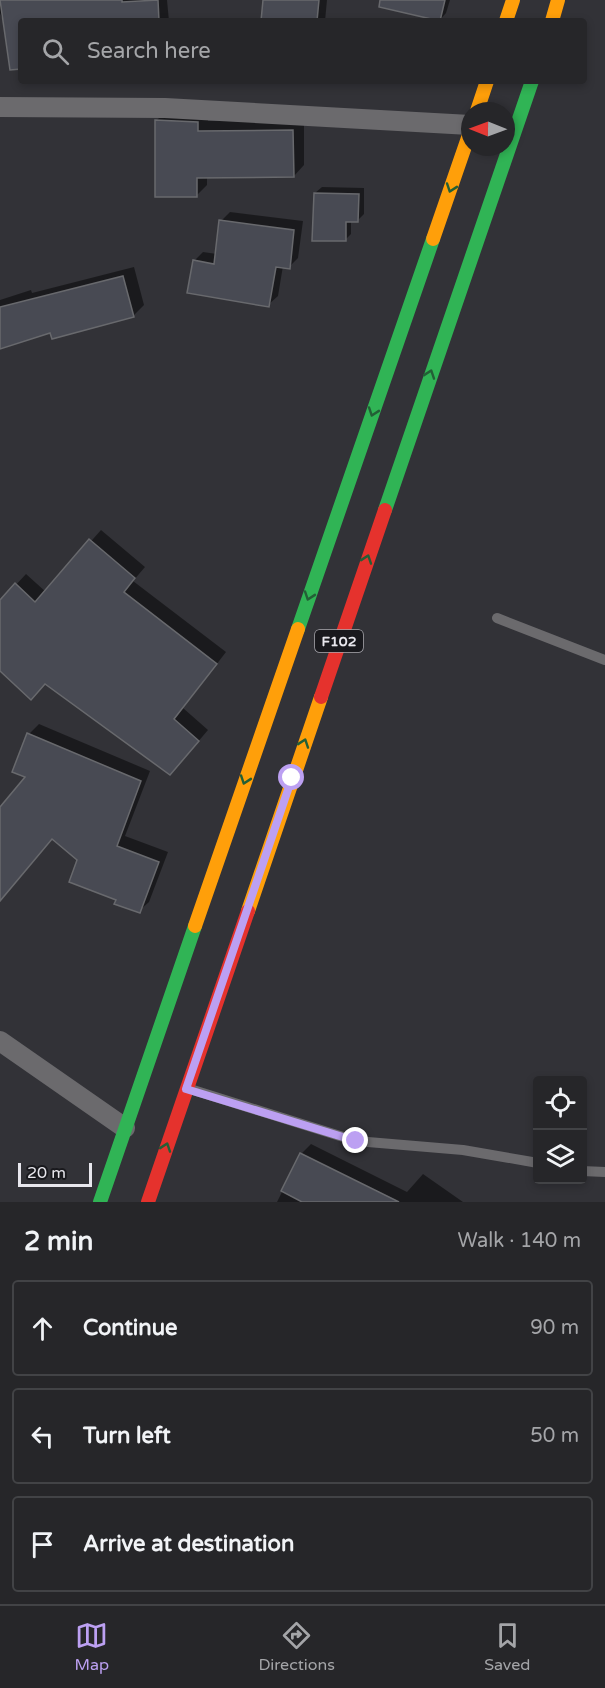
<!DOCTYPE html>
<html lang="en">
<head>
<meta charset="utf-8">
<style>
	:root { --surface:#262629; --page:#2e2e31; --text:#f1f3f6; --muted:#a4a5a8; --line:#424346; --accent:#bca0f2 }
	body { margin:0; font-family:"Varela Round",sans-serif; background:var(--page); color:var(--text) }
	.controls { position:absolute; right:18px; bottom:18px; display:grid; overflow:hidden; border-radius:6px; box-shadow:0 3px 9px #0003 }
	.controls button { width:54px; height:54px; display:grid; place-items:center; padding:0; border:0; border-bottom:2px solid var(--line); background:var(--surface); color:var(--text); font:30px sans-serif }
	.compass { position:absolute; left:461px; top:102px; width:54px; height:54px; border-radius:50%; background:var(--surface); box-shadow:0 3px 9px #0003; rotate:271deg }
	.scale { position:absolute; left:18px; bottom:15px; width:74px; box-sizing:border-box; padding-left:6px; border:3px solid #e8e7ed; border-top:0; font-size:16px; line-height:21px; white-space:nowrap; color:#e8e7ed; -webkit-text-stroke:4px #19191d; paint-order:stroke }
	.stop { position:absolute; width:18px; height:18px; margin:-14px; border:4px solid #bca0f2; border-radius:50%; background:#fff }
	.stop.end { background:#bca0f2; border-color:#fff; box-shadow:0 2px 6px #0008 }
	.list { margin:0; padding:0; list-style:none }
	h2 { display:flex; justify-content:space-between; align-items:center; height:78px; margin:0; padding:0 24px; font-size:26px }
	h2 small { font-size:20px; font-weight:400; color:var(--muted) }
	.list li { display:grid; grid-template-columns:39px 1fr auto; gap:18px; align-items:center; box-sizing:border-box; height:96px; margin:0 12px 12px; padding:0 12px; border:2px solid var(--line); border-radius:6px }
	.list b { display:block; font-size:22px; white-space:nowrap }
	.list em { font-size:20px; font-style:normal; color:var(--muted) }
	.icon { flex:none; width:33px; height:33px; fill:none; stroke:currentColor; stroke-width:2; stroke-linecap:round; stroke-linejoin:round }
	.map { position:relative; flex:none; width:605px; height:1202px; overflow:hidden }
	.search { position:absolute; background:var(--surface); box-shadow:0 3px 9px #0003; left:18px; right:18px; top:18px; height:66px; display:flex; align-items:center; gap:15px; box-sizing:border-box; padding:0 21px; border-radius:6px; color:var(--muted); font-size:22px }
	.sheet { height:402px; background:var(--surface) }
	nav { display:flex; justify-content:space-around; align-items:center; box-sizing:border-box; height:84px; border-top:2px solid var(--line); background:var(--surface); font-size:16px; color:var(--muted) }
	nav a { display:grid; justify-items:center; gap:3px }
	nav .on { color:var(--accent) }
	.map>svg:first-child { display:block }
	.shadow { fill:#0007 }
	.building { fill:#484a53; stroke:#68696d; stroke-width:1.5 }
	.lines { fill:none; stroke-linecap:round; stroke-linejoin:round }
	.lane { stroke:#6b6a6d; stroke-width:10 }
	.street { stroke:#6b6a6d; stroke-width:20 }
	.fast { stroke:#30b455; stroke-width:14 }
	.slow { stroke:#ff9f0a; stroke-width:14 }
	.jam { stroke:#e5322d; stroke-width:14 }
	.oneway { stroke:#235f36 }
	.route { stroke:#bca0f2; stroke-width:8 }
	.labels { text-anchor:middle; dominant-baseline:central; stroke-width:5; stroke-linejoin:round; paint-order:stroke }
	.shield { fill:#19191d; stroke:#aaa9af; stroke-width:1.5 }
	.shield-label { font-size:14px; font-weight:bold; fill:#e8e7ed }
</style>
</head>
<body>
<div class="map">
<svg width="605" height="1202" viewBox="0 0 605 1202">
	<rect width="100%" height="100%" fill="#323237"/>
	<g class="shadow">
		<polygon points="0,0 167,0 169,21 21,21 21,67 0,13"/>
		<polygon points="265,0 327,0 325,21 263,21"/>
		<polygon points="383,0 450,0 446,13 439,21"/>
		<polygon points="167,110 208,112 208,121 304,120 304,165 294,176 207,177 207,185 196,196 156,121"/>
		<polygon points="322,187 364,188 364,214 358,220 351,220 351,234 345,240 315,193"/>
		<polygon points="230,212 303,221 298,258 289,267 283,266 278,296 268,305 194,261 203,252 217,254 221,221"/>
		<polygon points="134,267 144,305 133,316 51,331 0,348 0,300 31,290 32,293"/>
		<polygon points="101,530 145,567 133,581 226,652 183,708 208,730 180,763 46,682 0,669 0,602 26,574 46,592"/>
		<polygon points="39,724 150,771 125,836 168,852 149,902 139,911 118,899 53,837 0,878 0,809 27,777 29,734"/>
		<polygon points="311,1144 407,1192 423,1174 463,1202 277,1202 301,1154"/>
	</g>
	<g class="building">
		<polygon points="0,0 122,0 122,2 158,0 159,21 21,21 21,69 10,70"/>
		<polygon points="263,0 319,0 317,21 261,21"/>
		<polygon points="380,0 445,0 440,21 379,7"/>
		<polygon points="155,120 198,122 198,131 293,130 294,177 197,178 197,197 155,197"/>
		<polygon points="314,193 359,194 358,222 346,222 346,241 312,241"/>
		<polygon points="219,220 294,230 290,269 276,267 269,307 187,293 193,260 214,264"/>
		<polygon points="123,276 134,317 52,339 50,333 0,349 0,307"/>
		<polygon points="89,539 135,578 124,592 217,664 174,719 199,741 170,775 45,684 31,700 0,671 0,600 15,583 35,602"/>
		<polygon points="27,733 141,781 117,846 159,862 140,913 114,904 116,900 69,882 77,860 52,839 0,901 0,807 25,777 12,772"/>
		<polygon points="300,1153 399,1202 302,1202 281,1191"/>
	</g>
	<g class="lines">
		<g class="lane">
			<polyline points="497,618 605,660"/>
			<polyline points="190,1089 356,1141 463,1150 538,1163"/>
			<polyline points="582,1171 605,1172"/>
		</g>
		<g class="street">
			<polyline points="0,107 165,108 470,125"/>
			<polyline points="0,1041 125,1128"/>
		</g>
		<g class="fast">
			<polyline points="385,510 532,81"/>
			<polyline points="298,629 433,239"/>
			<polyline points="100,1202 195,926"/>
		</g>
		<g class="slow">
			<polyline points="506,21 513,0"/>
			<polyline points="552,21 558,0"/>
			<polyline points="477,111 487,81"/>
			<polyline points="433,239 470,132"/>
			<polyline points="248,911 321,697"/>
			<polyline points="195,926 298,629"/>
		</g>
		<g class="jam">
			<polyline points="321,697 385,510"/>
			<polyline points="148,1202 248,911"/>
		</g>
	</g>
	<defs><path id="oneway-chevron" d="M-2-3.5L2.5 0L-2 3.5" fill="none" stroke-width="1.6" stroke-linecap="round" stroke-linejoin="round" transform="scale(1.5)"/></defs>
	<g class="oneway">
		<use href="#oneway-chevron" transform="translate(451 188) rotate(109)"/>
		<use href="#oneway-chevron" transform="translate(430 374) rotate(-71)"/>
		<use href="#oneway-chevron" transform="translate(373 412) rotate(109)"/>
		<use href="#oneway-chevron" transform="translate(367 559) rotate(-71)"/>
		<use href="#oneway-chevron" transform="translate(309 596) rotate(109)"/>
		<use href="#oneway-chevron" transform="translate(304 743) rotate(-71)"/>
		<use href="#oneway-chevron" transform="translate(245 780) rotate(109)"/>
		<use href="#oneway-chevron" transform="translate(166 1147) rotate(-71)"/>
	</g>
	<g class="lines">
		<polyline class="route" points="292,778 186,1089 356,1141"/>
	</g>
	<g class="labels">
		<rect class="shield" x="315" y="630" width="48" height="22" rx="4.5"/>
		<g class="shield-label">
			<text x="339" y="641">F102</text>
		</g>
	</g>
</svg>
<div class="controls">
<button><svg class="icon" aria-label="locate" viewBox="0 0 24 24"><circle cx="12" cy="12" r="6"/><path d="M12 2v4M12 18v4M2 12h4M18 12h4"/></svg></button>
<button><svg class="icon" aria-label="layers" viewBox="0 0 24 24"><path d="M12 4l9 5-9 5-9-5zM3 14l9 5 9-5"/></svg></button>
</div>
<svg class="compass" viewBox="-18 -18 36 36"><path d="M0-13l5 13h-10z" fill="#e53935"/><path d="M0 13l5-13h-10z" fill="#a4a5a8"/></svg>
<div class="scale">20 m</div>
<div class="stop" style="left:292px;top:778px"></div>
<div class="stop end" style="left:356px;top:1141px"></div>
<div class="search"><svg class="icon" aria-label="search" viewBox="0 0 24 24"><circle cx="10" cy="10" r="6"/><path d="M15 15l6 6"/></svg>Search here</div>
</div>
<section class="sheet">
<h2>2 min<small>Walk · 140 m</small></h2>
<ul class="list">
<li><svg class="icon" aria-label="ahead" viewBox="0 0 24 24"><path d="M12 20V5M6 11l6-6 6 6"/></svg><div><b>Continue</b></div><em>90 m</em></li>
<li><svg class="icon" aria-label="left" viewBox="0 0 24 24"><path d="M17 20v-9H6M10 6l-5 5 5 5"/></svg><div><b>Turn left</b></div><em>50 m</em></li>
<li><svg class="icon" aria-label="arrive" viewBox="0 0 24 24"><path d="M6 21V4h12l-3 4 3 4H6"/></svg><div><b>Arrive at destination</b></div></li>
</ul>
</section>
<nav>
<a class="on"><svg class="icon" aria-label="map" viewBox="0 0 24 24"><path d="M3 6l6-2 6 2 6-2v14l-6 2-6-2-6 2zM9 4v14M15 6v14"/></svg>Map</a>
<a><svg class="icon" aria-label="directions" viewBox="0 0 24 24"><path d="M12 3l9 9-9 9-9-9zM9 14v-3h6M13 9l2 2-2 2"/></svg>Directions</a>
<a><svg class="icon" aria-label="saved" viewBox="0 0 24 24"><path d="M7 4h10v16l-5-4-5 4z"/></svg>Saved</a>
</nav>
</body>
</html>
